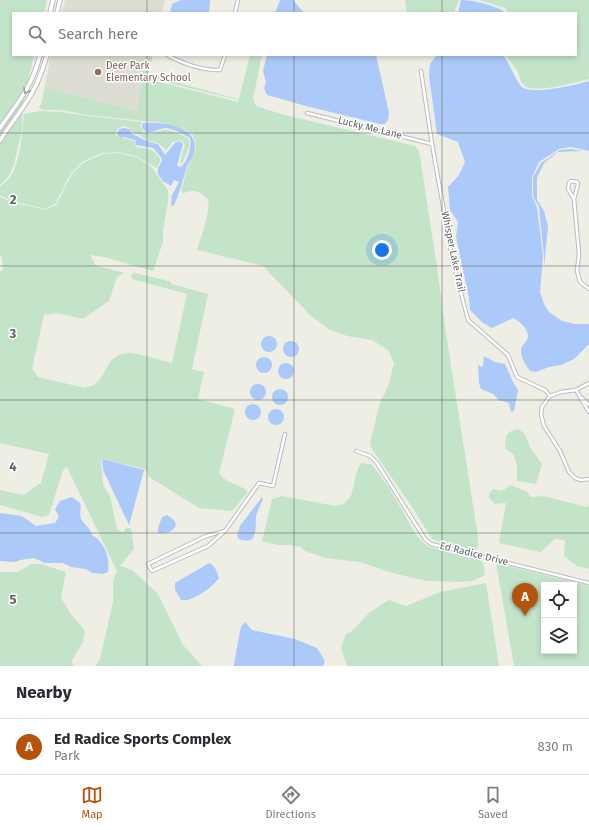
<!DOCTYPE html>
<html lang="en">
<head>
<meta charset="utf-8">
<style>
	:root { --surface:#fff; --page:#f2f2f3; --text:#2b2b33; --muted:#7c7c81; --line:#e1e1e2; --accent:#b45309 }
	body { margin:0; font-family:"Fira Sans",sans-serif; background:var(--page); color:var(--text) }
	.controls { position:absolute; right:12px; bottom:12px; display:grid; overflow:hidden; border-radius:0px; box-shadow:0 2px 6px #0003 }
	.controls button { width:36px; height:36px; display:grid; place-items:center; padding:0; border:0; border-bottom:1px solid var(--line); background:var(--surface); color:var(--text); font:20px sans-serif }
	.you { position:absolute; left:382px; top:250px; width:14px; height:14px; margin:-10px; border:3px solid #fff; border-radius:50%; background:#1a73e8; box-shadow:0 0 0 6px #1a73e833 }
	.badge { display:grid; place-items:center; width:26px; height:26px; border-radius:50%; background:var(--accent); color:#fff; font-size:13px; font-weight:700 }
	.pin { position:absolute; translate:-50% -33px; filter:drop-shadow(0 1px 2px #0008) }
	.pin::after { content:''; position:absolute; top:21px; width:14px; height:12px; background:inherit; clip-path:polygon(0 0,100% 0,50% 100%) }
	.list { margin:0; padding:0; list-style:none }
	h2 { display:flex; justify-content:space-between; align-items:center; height:52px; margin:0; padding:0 16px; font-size:17px }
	h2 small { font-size:13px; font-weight:400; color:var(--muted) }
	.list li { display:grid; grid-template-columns:26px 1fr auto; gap:12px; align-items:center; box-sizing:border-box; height:56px; padding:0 16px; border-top:1px solid var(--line) }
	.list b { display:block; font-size:15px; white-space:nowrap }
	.list p { margin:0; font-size:13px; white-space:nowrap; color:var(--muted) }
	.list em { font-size:13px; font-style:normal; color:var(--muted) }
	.icon { flex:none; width:22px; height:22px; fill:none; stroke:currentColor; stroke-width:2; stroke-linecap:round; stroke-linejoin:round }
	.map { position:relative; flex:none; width:589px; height:666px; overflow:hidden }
	.search { position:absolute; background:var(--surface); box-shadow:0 2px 6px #0003; left:12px; right:12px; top:12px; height:44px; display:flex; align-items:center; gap:10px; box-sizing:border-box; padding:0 14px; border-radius:0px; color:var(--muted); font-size:15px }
	.sheet { height:108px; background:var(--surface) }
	nav { display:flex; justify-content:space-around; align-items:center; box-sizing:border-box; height:56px; border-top:1px solid var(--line); background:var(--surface); font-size:11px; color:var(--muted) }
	nav a { display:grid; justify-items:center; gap:2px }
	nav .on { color:var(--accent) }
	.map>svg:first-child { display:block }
	.education { fill:#deddd4 }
	.green { fill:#c4e4c9; fill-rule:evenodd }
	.water { fill:#abc9f9 }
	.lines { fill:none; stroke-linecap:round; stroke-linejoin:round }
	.street-casing { stroke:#babbc0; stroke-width:4.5 }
	.secondary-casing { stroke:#bbbcc2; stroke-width:5.5 }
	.street { stroke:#fff; stroke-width:2.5 }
	.secondary { stroke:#fff; stroke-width:3.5 }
	.oneway { stroke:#9e9fa3 }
	.grid { fill:none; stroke:#5d5f65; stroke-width:1; stroke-opacity:0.55 }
	.education-dot { fill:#8d6e63; stroke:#fff; stroke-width:1.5 }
	.labels { text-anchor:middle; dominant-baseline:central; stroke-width:3; stroke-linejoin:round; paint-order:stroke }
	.education-label { font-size:10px; fill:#785e54; stroke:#fff; text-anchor:start }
	.street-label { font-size:10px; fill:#5d5f65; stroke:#fff }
	.grid-label { font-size:13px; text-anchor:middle; font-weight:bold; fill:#5d5f65; stroke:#fff; stroke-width:3; stroke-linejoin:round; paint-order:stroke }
</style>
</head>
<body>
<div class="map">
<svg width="589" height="666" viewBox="0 0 589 666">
	<rect width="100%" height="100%" fill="#eeeee5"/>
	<g class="education">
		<polygon points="65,0 165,0 162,13 62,13"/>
		<polygon points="51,55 152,55 139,112 44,89"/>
	</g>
	<g class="green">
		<polygon points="0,0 47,0 44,13 13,13 13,55 34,55 23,103 22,130 14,164 9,176 0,185"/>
		<polygon points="405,0 459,0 454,13 407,13"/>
		<path d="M479 0H589V79C576 82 536 94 525 86 519 82 520 76 517 70 513 65 509 61 506 55H576V13H508L505 8Z"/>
		<path d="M146 55H153L147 78 148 79 238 102 250 55H262L253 99 256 106 281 114 415 146 419 151 437 267 445 327 478 537V545L476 550 443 543 432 539 412 507 372 449 370 443 381 399 385 393 389 383 394 363 388 350 372 340 347 336 330 330 311 316 263 266 197 250C200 240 211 210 208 200 206 197 202 194 199 192 193 190 189 191 184 193L181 192 187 169 196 149 195 141 193 135 184 129 163 123 88 115 61 110H42L39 107 42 102 44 89 46 88 137 111 142 84 141 79V75Z"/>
		<polygon points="150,75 238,99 238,100 149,78"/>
		<path d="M40 111 61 112 88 116 142 122 140 125 143 132C154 137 155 130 165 130 171 130 183 135 189 139V147L182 164 180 162 185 144 181 140 173 142 166 150 158 143 148 141 140 135 133 133 130 128 124 126 118 128 115 134 119 138H124L134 141 136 147 152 150 160 158V161L157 168 136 156 119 152 102 153 82 162 70 174 56 203 46 209 12 201 0 195V187C4 183 9 180 11 176 21 159 22 133 24 114Z"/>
		<path d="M119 153 136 157 151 166 168 190V201L163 231V242L153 271 104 257 90 255 95 265 124 273 117 277 109 301 83 319 56 313 44 315 32 369 38 377 85 388C109 384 101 357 126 353 131 351 164 361 172 363L187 294 132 279 131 275 135 273 169 281 172 284 208 294 192 369 204 372 198 399 235 409 219 473C229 486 237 482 248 492L232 511 199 508 149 477 145 469 102 459 101 460 103 485 110 496 117 529 123 533 126 528H131L134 549 120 566 132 570 158 594 183 645 202 666H95L100 659 113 602V581L117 571 67 467 63 470 49 515 42 517 0 505V490L23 495 41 483 49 454 0 443V272L3 269 2 257 0 256V197L12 202 46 210 57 204 71 175 83 163 103 154Z"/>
		<path d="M518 429 525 434 530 447 542 464 536 484 517 481V466L514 455 505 448C506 436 505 432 518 429Z"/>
		<path d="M361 463 371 464C382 476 390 490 398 503 407 517 415 539 429 547L480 560 483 563 485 575 473 581 463 582 427 581 392 573 360 562 325 558 305 551 300 547 290 545H277L262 541 272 499 282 496 335 506C359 503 350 479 361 463Z"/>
		<polygon points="511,485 526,491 531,497 544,496 586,507 589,505 589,569 577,566 564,556 565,540 555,539 541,552 499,543 506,503 495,504 489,498 489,494 493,489 502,491"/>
		<path d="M496 563 589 586V666H514ZM544 585H574V651H544Z"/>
		<polygon points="31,564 41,564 66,572 61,598 73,617 85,630 83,642 71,662 75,666 0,666 0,572 18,572"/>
		<polygon points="486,583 499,666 347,666 341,648 346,634 351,632 370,612 389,600 406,606 440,592"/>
	</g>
	<g class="water">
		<polygon points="181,0 210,0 209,13 170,13 172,4"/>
		<polygon points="280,0 293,0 304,13 275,13"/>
		<path d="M461 0C471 0 500 6 505 13H458Z"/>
		<polygon points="267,55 376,55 389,113 388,120 385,124 380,124 306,106 267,95 264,88 266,82 263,71"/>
		<path d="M437 55H503C509 62 517 83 522 87 533 95 576 85 589 81V151L571 147 559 149 539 162 532 177V196L537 207 543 257 540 292 544 304 549 312 562 321 575 324H589V344L574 359 561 365 549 367 536 372 530 371C526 365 521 358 521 351 521 345 525 344 527 340 531 331 520 321 513 318L492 328 483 323 470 310 469 298 456 237 458 222 450 210 448 187 459 175 465 162 458 142 437 134 429 76 430 64Z"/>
		<path d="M143 123C159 122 197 125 195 148 195 156 188 162 186 170 182 182 180 193 174 205L171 206 172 195 179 182 174 180 171 186 163 181 158 174V168L162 161 161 157 153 148 136 145 135 140 124 137 120 138 117 134 119 129 124 128 130 129 132 134C142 138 146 142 158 144L165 155 175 143 180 141 183 144 177 166 181 167C188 160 192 148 190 138 184 134 173 129 166 128 156 128 150 138 142 128Z"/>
		<polygon points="571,149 582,151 558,152 544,163 537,178 537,200 544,211 548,226 544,268 544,257 539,207 533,196 533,177 541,163 560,150"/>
		<circle cx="269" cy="344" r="8"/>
		<circle cx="291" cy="349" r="8"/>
		<polygon points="484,356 495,362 505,364 513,382 518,390 514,411 511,412 509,403 499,400 493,394 481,389 479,383 478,365 481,367 483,366"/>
		<circle cx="264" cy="365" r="8"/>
		<circle cx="286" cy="371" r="8"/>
		<circle cx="258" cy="392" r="8"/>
		<circle cx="280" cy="397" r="8"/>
		<circle cx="253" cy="412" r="8"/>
		<circle cx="276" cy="417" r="8"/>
		<polygon points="102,459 144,470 129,525 103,470"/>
		<path d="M72 497 80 503C82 509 79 512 81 519 84 525 91 528 92 535 105 543 110 557 108 572L103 574 92 573 86 569 71 567 63 563H45L34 558 20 560 15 562 0 561V513L22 516 36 526 55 523 59 517 55 509 60 501Z"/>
		<path d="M262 497 263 499C261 505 256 512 256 518 255 530 258 546 239 539L237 536 240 526Z"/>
		<path d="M167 515 174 520 176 525C173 532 166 534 158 533V528L162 517Z"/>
		<path d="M209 563C215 565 217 572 219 578 213 587 191 603 181 600L175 590V583Z"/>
		<path d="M245 622 252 630 295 639 317 648 325 661 323 666H234C234 664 240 630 241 627 242 625 244 624 245 622Z"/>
	</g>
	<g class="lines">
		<defs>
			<g id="street">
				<polyline points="235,13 238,0"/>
				<path d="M167 55C181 63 204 71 220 70L225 55"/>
				<polyline points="421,71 432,144 453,262 468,320 508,355 517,377 545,390 550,396"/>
				<polyline points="307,113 432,144"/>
				<polyline points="574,199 568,189 569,183 571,181 577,182 578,184 574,199 579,254 577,271 580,282 589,289"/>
				<polyline points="589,383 576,390 561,392 550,396 542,407 541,414 544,426 560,451 569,472 575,478 581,480 589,479"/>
				<polyline points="576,390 589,412"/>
				<polyline points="582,398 589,405"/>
				<polyline points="356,451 370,456 377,463 425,539 431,544 589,583"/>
				<polyline points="225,531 208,546 152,571 148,564 206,536 225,531 259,483 273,486 285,434"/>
			</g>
			<g id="secondary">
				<polyline points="50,13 53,0"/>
				<polyline points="57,13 60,0"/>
				<path d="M0 128C18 102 32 87 40 55"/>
				<path d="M0 141C7 128 17 117 25 104 36 89 42 73 47 55"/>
			</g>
		</defs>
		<use href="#street" class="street-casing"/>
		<use href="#secondary" class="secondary-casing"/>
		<use href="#street" class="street"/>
		<use href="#secondary" class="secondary"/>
	</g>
	<defs><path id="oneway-chevron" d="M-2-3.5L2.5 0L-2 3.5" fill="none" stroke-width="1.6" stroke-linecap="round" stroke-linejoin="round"/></defs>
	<use class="oneway" href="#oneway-chevron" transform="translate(26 91) rotate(120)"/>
	<path class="grid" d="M147 0V13M294 0V13M442 0V13M147 55V666M294 55V666M442 55V666M0 133H589M0 266H589M0 400H589M0 533H589"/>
	<circle class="education-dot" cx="98" cy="72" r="4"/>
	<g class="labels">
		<g class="education-label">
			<text x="106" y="66">Deer Park<tspan x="106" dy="12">Elementary School</tspan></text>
		</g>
		<g class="street-label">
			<text transform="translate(370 128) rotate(14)">Lucky Me Lane</text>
			<text transform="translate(453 252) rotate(78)">Whisper Lake Trail</text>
			<text transform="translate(474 554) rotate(14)">Ed Radice Drive</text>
		</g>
	</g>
	<g class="grid-label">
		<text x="13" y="204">2</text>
		<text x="13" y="338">3</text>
		<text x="13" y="471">4</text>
		<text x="13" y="604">5</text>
	</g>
</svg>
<div class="controls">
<button><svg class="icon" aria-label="locate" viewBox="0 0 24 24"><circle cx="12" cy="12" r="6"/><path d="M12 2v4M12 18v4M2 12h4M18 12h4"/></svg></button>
<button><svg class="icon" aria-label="layers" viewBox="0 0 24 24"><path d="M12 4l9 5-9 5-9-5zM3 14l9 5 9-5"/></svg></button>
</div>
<div class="you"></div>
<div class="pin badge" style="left:525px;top:616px">A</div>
<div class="search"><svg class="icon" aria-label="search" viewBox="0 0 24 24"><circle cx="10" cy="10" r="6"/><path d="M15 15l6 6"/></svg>Search here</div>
</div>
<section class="sheet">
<h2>Nearby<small></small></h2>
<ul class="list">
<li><span class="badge">A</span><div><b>Ed Radice Sports Complex</b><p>Park</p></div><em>830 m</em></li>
</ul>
</section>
<nav>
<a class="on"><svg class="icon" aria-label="map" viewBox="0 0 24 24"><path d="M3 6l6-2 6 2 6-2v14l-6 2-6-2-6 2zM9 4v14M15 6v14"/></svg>Map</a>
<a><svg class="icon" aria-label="directions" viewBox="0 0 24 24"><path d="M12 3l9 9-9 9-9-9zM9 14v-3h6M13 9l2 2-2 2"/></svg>Directions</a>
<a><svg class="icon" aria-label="saved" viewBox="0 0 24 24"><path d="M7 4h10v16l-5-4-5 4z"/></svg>Saved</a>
</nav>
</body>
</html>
